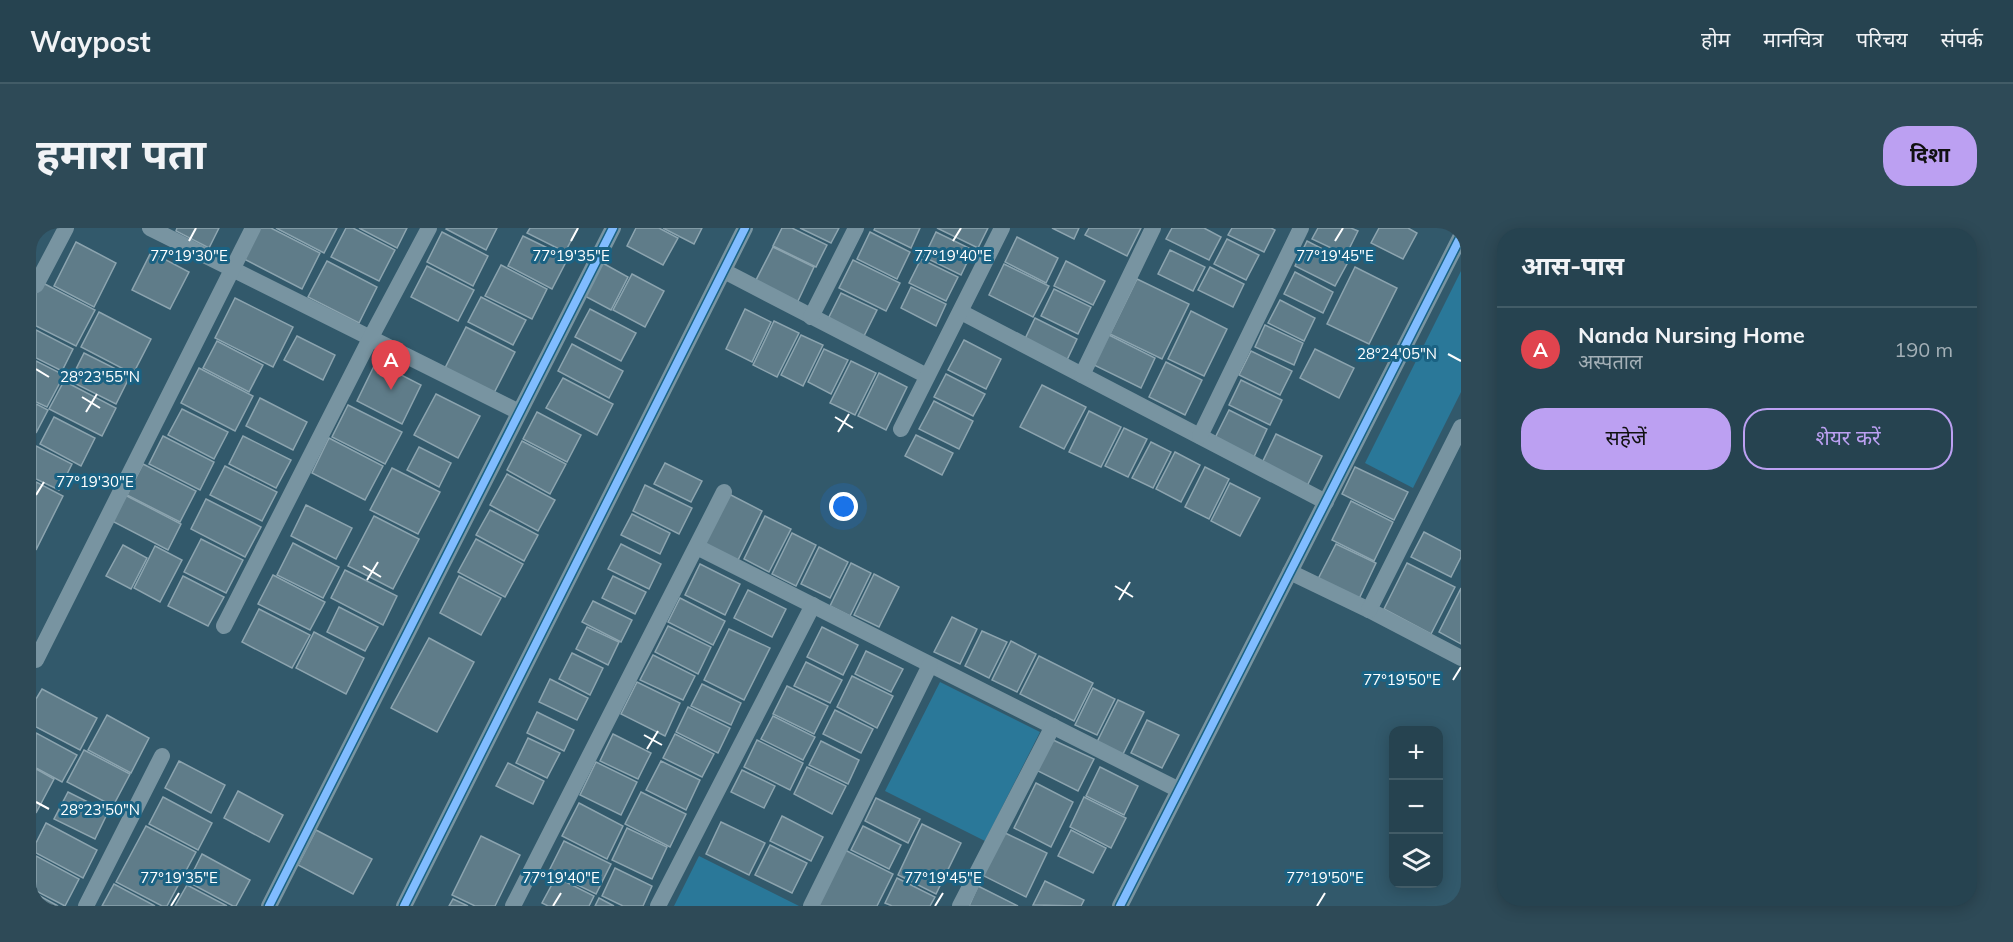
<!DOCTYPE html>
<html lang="hi">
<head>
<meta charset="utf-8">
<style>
	:root { --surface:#264350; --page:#2e4a57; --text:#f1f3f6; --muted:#a4b0b7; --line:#425c67; --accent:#bca0f2 }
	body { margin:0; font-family:Mulish,"Noto Sans Devanagari",sans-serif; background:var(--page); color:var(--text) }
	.controls { position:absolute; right:18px; bottom:18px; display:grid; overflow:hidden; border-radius:12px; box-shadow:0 3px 15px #0003 }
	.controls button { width:54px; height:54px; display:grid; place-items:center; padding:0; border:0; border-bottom:2px solid var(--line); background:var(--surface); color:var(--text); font:30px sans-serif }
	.you { position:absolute; left:808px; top:279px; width:21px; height:21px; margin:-15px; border:4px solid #fff; border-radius:50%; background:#1a73e8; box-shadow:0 0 0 9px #1a73e833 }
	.badge { display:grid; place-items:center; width:39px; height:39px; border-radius:50%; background:var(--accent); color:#fff; font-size:20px; font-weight:700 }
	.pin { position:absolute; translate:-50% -50px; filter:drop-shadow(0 2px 3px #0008) }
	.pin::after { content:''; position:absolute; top:32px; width:21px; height:18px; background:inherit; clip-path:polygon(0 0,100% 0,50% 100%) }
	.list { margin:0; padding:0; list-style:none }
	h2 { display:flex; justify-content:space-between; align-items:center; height:78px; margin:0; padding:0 24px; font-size:26px }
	h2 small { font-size:20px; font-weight:400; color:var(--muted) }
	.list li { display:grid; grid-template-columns:39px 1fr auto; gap:18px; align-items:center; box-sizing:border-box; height:84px; padding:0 24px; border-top:2px solid var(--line) }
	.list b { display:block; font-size:22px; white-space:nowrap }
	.list p { margin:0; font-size:20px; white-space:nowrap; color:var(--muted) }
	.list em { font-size:20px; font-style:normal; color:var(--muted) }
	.actions { display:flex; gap:12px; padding:18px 24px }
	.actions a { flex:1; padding:14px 0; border:2px solid var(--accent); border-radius:24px; text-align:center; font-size:21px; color:var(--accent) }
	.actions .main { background:var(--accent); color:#111 }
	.icon { flex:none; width:33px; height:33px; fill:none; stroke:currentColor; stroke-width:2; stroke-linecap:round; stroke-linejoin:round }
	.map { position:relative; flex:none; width:1425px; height:678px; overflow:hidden; border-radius:24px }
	header { display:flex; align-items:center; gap:36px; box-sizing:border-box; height:84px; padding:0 30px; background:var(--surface); border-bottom:2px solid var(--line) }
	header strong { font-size:28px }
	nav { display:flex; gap:33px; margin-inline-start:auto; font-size:21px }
	.intro { display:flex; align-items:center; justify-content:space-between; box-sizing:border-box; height:144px; padding:0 36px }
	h1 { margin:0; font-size:42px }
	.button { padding:15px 27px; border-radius:24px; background:var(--accent); color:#111; font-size:21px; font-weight:700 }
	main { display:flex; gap:36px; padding:0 36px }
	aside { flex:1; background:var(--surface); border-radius:24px; box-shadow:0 3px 15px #0003 }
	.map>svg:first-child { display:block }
	.green { fill:#2a7899 }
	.building { fill:#5f7c89; stroke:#8ca4af; stroke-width:1.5 }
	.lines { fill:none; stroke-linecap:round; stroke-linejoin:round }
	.minor { stroke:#7894a1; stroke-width:16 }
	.cycleway-casing { stroke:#1a6283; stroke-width:11 }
	.cycleway { stroke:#80bcff; stroke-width:8 }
	.ticks { fill:none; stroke:#fff; stroke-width:2 }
	.ticks-label { font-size:15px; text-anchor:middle; fill:#fff; stroke:#1a6283; stroke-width:6; stroke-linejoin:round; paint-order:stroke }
</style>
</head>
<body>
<header>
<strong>Waypost</strong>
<nav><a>होम</a><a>मानचित्र</a><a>परिचय</a><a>संपर्क</a></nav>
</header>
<div class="intro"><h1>हमारा पता</h1><a class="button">दिशा</a></div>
<main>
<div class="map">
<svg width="1425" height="678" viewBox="0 0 1425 678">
	<rect width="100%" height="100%" fill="#32596b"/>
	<g class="green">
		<polygon points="1425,43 1425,164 1377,260 1329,235"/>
		<polygon points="904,454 1004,504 949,613 849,563"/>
		<polygon points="663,628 763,678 638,678"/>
	</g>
	<g class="building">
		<polygon points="141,0 183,0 173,20 140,3"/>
		<polygon points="224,0 235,0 284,25 266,61 208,31"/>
		<polygon points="240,0 301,0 288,25"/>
		<polygon points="310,0 317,0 359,22 343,53 295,29"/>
		<polygon points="323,0 371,0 361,20"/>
		<polygon points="411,0 461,0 450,22 410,1"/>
		<polygon points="494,0 542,0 529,24 491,5"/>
		<polygon points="600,0 623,0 642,10 627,37 591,18"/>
		<polygon points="627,0 666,0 658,16"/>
		<polygon points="746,0 756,0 791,17 780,39 737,18"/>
		<polygon points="764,0 803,0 795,15"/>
		<polygon points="839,0 884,0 875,20 838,2"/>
		<polygon points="901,0 952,0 942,20"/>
		<polygon points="1016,0 1043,0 1038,11"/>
		<polygon points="1053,0 1105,0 1091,28 1049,7"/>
		<polygon points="1136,0 1168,0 1185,9 1173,32 1130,11"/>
		<polygon points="1196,0 1235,0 1239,2 1228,24 1192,7"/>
		<polygon points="1282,0 1315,0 1322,3 1310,27 1276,11"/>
		<polygon points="1343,0 1372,0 1381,5 1367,31 1335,15"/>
		<polygon points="406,4 452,28 437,58 391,34"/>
		<polygon points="834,4 874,24 861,51 821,31"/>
		<polygon points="900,4 937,22 925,47 888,29"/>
		<polygon points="487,8 532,30 516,61 472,38"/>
		<polygon points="981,9 1022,30 1010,55 969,34"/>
		<polygon points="1191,11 1223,27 1210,52 1178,36"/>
		<polygon points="1271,13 1312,34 1299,58 1259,38"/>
		<polygon points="40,14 80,35 58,79 18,58"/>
		<polygon points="737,19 778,39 761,75 719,54"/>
		<polygon points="1134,22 1169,39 1157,63 1122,46"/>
		<polygon points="115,24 153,44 134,81 96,62"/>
		<polygon points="885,31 922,49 910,73 873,55"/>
		<polygon points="817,32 864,55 850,83 803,60"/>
		<polygon points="291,33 341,59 323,95 272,69"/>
		<polygon points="563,33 592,49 575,82 545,66"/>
		<polygon points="1030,33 1069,53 1057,77 1018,58"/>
		<polygon points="968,36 1013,58 997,89 953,67"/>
		<polygon points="465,37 511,61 496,91 449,68"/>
		<polygon points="391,38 438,62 422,93 375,69"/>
		<polygon points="1174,39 1208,56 1197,79 1162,62"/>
		<polygon points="1319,39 1361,60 1333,116 1291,96"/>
		<polygon points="1259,44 1297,64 1287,85 1248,66"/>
		<polygon points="596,46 628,63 609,99 577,82"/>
		<polygon points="1101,51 1153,76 1126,131 1074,106"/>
		<polygon points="5,54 59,82 40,118 0,98 0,63"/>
		<polygon points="875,59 910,76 900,98 865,80"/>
		<polygon points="1018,61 1055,79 1042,106 1005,88"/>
		<polygon points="805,65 841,82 827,110 791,93"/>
		<polygon points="445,69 490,92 477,117 432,94"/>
		<polygon points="199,70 257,99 237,139 179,110"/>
		<polygon points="1244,72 1279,90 1268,113 1232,95"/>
		<polygon points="554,81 600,105 585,133 539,109"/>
		<polygon points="709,81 735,94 716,134 690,121"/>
		<polygon points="1155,83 1191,101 1168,148 1132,131"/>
		<polygon points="63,84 115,111 97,146 45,119"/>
		<polygon points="999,90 1041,111 1029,136 987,115"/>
		<polygon points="738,93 763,105 741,149 717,137"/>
		<polygon points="1229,97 1267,115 1258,137 1219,119"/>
		<polygon points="430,99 479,124 458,165 409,140"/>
		<polygon points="0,102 37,121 26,143 0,130"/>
		<polygon points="765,107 787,117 767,158 745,147"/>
		<polygon points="1073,107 1119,130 1105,160 1058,137"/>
		<polygon points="261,108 299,127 287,152 248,132"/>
		<polygon points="928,112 965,131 950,161 912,142"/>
		<polygon points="181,113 227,137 213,164 167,140"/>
		<polygon points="536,116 587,143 573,170 522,143"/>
		<polygon points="788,121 812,132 795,166 772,154"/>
		<polygon points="1279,121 1318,140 1303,170 1264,150"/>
		<polygon points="1215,123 1256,143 1244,167 1203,147"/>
		<polygon points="48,125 94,148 80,176 34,153"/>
		<polygon points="0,133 28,147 11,179 0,174"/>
		<polygon points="815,133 840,145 819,187 794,175"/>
		<polygon points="340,134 385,157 366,196 321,173"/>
		<polygon points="1130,134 1166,152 1149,187 1113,169"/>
		<polygon points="163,140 217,168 199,203 145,175"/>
		<polygon points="843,145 871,159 850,202 822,188"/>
		<polygon points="910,146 949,166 937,188 898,169"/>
		<polygon points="527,150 577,176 561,207 510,180"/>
		<polygon points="1205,152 1246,172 1234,197 1193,177"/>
		<polygon points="28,153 80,180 66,208 13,181"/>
		<polygon points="1006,157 1050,179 1028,221 984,199"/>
		<polygon points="400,166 444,188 422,230 378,207"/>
		<polygon points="224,170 271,194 257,222 210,198"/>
		<polygon points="898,173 937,193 923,221 883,201"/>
		<polygon points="0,176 12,182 0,205"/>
		<polygon points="312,177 366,204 349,236 296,209"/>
		<polygon points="146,181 192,204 178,231 132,207"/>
		<polygon points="1193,182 1231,201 1217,231 1178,212"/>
		<polygon points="1053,183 1085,199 1065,239 1033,224"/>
		<polygon points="501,184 545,207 531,234 487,211"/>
		<polygon points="18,189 59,210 45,238 4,216"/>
		<polygon points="1088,200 1111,211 1092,249 1069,238"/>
		<polygon points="1240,206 1286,228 1271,258 1226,235"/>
		<polygon points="880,207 917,225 906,247 869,228"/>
		<polygon points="127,208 178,234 164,262 113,236"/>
		<polygon points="207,208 255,232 240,260 193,236"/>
		<polygon points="293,210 347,238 329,272 276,245"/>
		<polygon points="486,213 530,236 514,266 471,242"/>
		<polygon points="1115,214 1135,224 1117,260 1096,250"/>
		<polygon points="0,218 36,236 23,262 0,251"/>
		<polygon points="383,219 415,235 403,259 371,242"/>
		<polygon points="1139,224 1164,237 1145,274 1120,261"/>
		<polygon points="629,235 666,253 655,274 618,256"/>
		<polygon points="107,236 160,263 144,294 91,267"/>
		<polygon points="189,238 241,264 226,293 174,267"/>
		<polygon points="1169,239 1193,251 1173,291 1149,279"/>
		<polygon points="1319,239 1372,264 1358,292 1306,266"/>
		<polygon points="356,240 404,264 382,306 334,282"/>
		<polygon points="471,246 519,272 502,303 454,277"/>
		<polygon points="0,254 27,268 0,322"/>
		<polygon points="1194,255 1224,270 1204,308 1175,293"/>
		<polygon points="609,257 656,280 643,306 597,283"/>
		<polygon points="691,265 726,283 701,334 666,316"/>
		<polygon points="89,267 145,296 132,322 76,293"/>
		<polygon points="170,271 225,299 209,329 155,301"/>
		<polygon points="1315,273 1357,294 1338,333 1296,312"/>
		<polygon points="270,277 316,300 300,331 255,308"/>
		<polygon points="454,282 502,307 488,333 440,307"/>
		<polygon points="596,286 634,305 624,326 585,307"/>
		<polygon points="338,288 383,311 357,361 312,338"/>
		<polygon points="729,288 755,301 733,344 708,331"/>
		<polygon points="1388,304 1425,323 1425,329 1415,349 1375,329"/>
		<polygon points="756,305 780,317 760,358 736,346"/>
		<polygon points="165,311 207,332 190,365 148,344"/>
		<polygon points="440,311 487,336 469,369 422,344"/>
		<polygon points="257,315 303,339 287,370 241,347"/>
		<polygon points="585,316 625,336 613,361 572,341"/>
		<polygon points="1300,316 1340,335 1322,373 1281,353"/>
		<polygon points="87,317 111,330 95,361 70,348"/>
		<polygon points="119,318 146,332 124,374 98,360"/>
		<polygon points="783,319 812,334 794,370 765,356"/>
		<polygon points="815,335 835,345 814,388 794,378"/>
		<polygon points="1371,335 1419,359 1395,406 1348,381"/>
		<polygon points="664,336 704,356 689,387 649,367"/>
		<polygon points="309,342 361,368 347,397 295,370"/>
		<polygon points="838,346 863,359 843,399 818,387"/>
		<polygon points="237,347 289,374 274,402 222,376"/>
		<polygon points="147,348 188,369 172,398 132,378"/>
		<polygon points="423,348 465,370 445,407 404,385"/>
		<polygon points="577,348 610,364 599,386 566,370"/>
		<polygon points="1425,360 1425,416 1403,404"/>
		<polygon points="712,362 750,381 736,409 698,390"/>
		<polygon points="644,370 689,393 677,417 632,394"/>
		<polygon points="557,373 596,392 585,414 546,394"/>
		<polygon points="303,379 342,399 329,423 291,404"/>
		<polygon points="223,381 274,407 256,440 206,414"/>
		<polygon points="916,389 941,401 924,436 898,424"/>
		<polygon points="632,398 675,419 662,446 619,424"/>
		<polygon points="551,399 583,414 572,437 540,421"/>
		<polygon points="786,399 822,417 807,447 771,429"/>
		<polygon points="693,401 734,420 708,472 668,452"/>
		<polygon points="946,403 971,414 953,450 929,438"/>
		<polygon points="278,404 328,430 310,466 260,440"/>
		<polygon points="393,410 438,434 401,504 355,480"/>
		<polygon points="975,413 1000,426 981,464 956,452"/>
		<polygon points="830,423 867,441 855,464 819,446"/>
		<polygon points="536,425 567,440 554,467 523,451"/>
		<polygon points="617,427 659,448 647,472 604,452"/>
		<polygon points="1003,428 1057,455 1038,493 984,466"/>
		<polygon points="770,434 806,452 794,475 758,458"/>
		<polygon points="816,448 857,468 841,500 801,479"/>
		<polygon points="514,451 552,470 541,492 503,474"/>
		<polygon points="601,454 644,475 629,508 585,486"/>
		<polygon points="666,456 705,475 695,497 655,478"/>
		<polygon points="751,458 792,478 778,506 737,486"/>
		<polygon points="1057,460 1079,471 1061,507 1039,497"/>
		<polygon points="6,461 61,490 44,522 0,499 0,471"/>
		<polygon points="1082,472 1108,484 1086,528 1060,516"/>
		<polygon points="652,479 694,500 682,525 640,504"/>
		<polygon points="799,482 837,501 825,525 787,506"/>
		<polygon points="501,484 538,502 528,523 491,505"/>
		<polygon points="71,487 113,510 95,545 52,522"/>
		<polygon points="737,488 779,509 767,532 725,511"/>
		<polygon points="1111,492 1143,507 1126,540 1095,525"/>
		<polygon points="0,505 41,527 26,554 0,540"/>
		<polygon points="577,506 615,525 602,551 564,533"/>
		<polygon points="639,506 678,526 666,549 627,530"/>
		<polygon points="492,510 524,525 511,550 480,535"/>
		<polygon points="1015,511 1058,531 1042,563 1000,542"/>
		<polygon points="721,512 767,535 754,562 708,539"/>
		<polygon points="785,513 823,532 812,556 773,537"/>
		<polygon points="48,522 94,546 77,578 31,554"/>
		<polygon points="143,533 189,557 175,585 129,560"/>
		<polygon points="625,533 664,552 650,582 610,562"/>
		<polygon points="560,534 601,554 585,587 544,567"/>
		<polygon points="472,535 508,553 497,576 460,558"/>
		<polygon points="771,539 810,558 796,586 758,566"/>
		<polygon points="1064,539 1102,558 1088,587 1050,568"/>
		<polygon points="0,541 18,551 0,585"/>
		<polygon points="706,542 739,558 728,580 695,564"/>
		<polygon points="1000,555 1037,574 1015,619 978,600"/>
		<polygon points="202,563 247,587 233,614 188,590"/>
		<polygon points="32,564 72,584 59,611 18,591"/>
		<polygon points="605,564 650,586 634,619 589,596"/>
		<polygon points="127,569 176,595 162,622 113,596"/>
		<polygon points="1048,569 1090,590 1075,620 1034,599"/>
		<polygon points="840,570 884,591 872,615 829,593"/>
		<polygon points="543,575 587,598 571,631 526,608"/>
		<polygon points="746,588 787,609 775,633 734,613"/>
		<polygon points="685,594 729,615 713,647 670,626"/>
		<polygon points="10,595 61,622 47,650 0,625 0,615"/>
		<polygon points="886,596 925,615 900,666 862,647"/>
		<polygon points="110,598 160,624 131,678 126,678 80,654"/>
		<polygon points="827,598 865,617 853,641 815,622"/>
		<polygon points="591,600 631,619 616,651 576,632"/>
		<polygon points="280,602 336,631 317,666 262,637"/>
		<polygon points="1035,602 1070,620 1057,645 1022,628"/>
		<polygon points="967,604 1011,625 990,669 946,647"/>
		<polygon points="445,608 484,627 459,678 439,678 416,667"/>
		<polygon points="528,613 575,636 560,666 513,643"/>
		<polygon points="734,617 771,635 756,665 719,647"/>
		<polygon points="809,622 857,646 841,678 782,678"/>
		<polygon points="166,626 214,652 200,678 197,678 152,654"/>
		<polygon points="0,628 43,651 29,678 0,663"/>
		<polygon points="579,640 616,658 607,678 587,678 566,668"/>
		<polygon points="520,649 558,668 553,678 512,678 506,675"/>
		<polygon points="861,650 899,669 894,678 856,678 849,675"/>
		<polygon points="1009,653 1048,672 1045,678 997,677"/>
		<polygon points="78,656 119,678 66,678"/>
		<polygon points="151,657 191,678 139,678"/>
		<polygon points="942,658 982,678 933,678"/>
		<polygon points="0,666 22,678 0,678"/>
		<polygon points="563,670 578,678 559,678"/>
		<polygon points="417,671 432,678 413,678"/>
	</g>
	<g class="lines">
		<g class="minor">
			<polyline points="114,0 483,184"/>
			<polyline points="688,43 891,148"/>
			<polyline points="0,57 30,0"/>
			<polyline points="925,84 1290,274"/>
			<polyline points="775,89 820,0"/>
			<polyline points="1046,147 1117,0"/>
			<polyline points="865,201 966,0"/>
			<polyline points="1164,208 1265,0"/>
			<polyline points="661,319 1143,562"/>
			<polyline points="1254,344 1333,382 1425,430"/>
			<polyline points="1333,382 1425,199"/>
			<polyline points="188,398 335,109 393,0"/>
			<polyline points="0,432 217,0"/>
			<polyline points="50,678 126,528"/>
			<polyline points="233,678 577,0"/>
			<polyline points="368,678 709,0"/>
			<polyline points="477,678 688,264"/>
			<polyline points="622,678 777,377"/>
			<polyline points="775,678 894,437"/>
			<polyline points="924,678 1017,498"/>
			<polyline points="1084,678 1425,8"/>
		</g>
		<defs>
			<g id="cycleway">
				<polyline points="233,678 577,0"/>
				<polyline points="368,678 709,0"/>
				<polyline points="1084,678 1425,8"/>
			</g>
		</defs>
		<use href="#cycleway" class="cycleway-casing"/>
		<use href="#cycleway" class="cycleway"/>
	</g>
	<path class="ticks" d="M153 13 160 0M535 13 542 0M917 13 925 0M1299 13 1307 0M1412 126 1425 133M0 141 13 149M46 169 64 180M50 184 61 166M799 189 817 200M802 204 813 186M0 267 8 254M327 338 345 349M331 352 342 334M1079 358 1097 369M1083 372 1094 354M1417 452 1425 439M608 507 626 517M611 521 622 503M0 574 13 581M135 678 143 665M517 678 525 665M899 678 907 665M1281 678 1289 665"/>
	<g class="ticks-label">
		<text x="153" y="33">77°19'30"E</text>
		<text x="535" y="33">77°19'35"E</text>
		<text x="917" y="33">77°19'40"E</text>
		<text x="1299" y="33">77°19'45"E</text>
		<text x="1361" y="131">28°24'05"N</text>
		<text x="64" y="154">28°23'55"N</text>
		<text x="59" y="259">77°19'30"E</text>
		<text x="1366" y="457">77°19'50"E</text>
		<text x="64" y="587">28°23'50"N</text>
		<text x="143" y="655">77°19'35"E</text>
		<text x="525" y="655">77°19'40"E</text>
		<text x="907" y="655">77°19'45"E</text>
		<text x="1289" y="655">77°19'50"E</text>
	</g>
</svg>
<div class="controls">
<button>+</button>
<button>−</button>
<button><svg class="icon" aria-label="layers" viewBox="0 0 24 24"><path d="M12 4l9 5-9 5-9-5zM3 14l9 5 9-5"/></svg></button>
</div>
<div class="you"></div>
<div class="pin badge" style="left:355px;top:162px;background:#e0444e">A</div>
</div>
<aside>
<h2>आस-पास<small></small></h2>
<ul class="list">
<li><span class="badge" style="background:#e0444e">A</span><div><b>Nanda Nursing Home</b><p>अस्पताल</p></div><em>190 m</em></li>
</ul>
<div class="actions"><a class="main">सहेजें</a><a>शेयर करें</a></div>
</aside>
</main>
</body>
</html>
